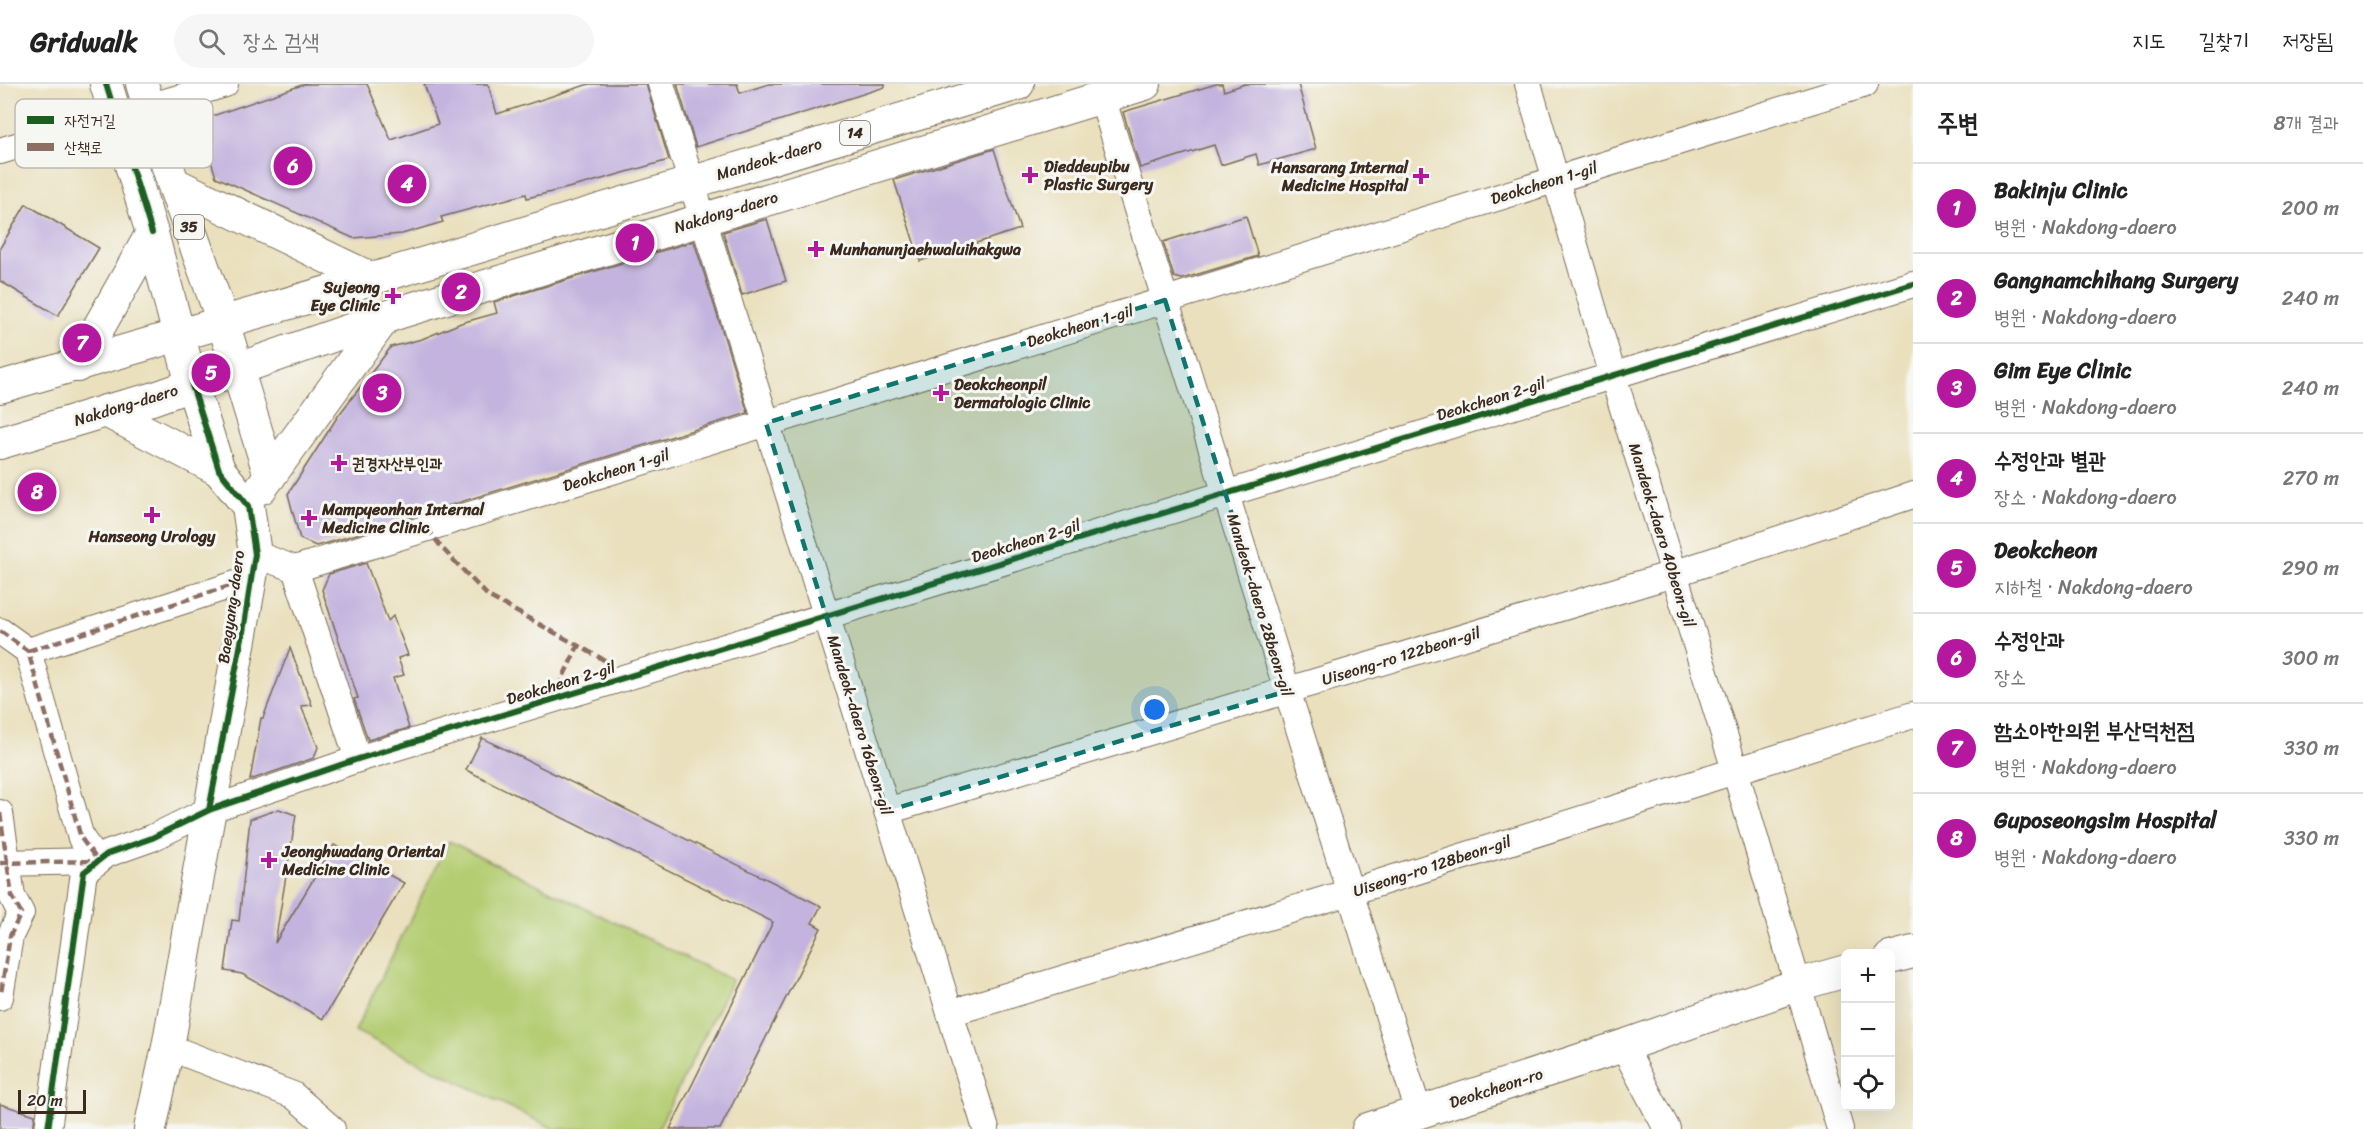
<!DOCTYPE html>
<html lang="ko">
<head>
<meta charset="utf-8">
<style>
	:root { --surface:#fff; --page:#f6f6f6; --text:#222; --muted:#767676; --line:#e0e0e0; --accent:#b5179e }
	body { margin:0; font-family:Sriracha,"Poor Story",sans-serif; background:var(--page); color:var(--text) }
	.controls { position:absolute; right:18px; bottom:18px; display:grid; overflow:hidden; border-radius:9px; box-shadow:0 6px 24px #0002 }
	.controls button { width:54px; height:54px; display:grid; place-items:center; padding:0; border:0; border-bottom:2px solid var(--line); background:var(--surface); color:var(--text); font:30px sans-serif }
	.scale { position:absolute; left:18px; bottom:15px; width:68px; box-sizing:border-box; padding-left:6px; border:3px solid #3b2a1e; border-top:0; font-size:16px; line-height:21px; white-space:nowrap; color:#3b2a1e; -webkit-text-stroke:4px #f6f6f2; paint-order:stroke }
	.you { position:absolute; left:1155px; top:626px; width:21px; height:21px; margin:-15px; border:4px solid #fff; border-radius:50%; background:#1a73e8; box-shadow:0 0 0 9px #1a73e833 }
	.badge { display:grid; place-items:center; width:39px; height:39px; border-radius:50%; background:var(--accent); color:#fff; font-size:20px; font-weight:700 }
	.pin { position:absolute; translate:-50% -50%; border:3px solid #fff; box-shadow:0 2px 6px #0006 }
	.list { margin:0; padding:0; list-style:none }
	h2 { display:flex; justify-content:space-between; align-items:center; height:78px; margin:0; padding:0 24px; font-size:26px }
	h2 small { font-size:20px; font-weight:400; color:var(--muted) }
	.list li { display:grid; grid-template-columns:39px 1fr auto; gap:18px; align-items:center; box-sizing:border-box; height:90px; padding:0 24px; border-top:2px solid var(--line) }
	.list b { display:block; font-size:22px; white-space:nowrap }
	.list p { margin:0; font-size:20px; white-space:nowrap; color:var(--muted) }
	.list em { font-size:20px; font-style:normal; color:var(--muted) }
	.icon { flex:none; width:33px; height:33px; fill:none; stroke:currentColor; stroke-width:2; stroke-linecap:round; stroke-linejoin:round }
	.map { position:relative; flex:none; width:1913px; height:1045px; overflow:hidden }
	header { display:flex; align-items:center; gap:36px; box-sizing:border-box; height:84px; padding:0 30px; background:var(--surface); border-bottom:2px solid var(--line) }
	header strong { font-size:28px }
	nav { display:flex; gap:33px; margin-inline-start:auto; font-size:21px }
	.search { width:420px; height:54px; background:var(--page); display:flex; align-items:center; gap:15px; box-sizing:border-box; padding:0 21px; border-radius:33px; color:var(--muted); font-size:22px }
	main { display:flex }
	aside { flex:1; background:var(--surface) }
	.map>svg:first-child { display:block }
	.green { fill:#b4cd72; stroke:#787c48; stroke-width:1.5 }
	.building { fill:#c3b3de }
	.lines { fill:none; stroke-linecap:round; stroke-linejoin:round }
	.minor-casing { stroke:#786a56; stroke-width:28 }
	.major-casing { stroke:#786a56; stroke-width:34 }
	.minor { stroke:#fff; stroke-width:26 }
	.major { stroke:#fff; stroke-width:32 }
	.quiet { stroke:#8d6e63; stroke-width:4.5; stroke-dasharray:9 4.5; stroke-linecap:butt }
	.cycleway-casing { stroke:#f6f6f2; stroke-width:10 }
	.cycleway { stroke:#1b5e20; stroke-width:6 }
	.marked { fill:#0f766e; fill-opacity:0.2; stroke:#0f766e; stroke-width:4.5; stroke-dasharray:12 8; stroke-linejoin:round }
	.poi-dot { fill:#b5179e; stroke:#f6f6f2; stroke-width:2 }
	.labels { text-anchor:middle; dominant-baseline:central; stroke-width:6; stroke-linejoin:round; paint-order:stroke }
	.shield { fill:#f6f6f2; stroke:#73675e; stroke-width:1.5 }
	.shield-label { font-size:15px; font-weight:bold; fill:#3b2a1e }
	.street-label { font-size:16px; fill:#3b2a1e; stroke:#f6f6f2 }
	.poi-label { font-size:16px; font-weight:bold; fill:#3b2a1e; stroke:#f6f6f2; text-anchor:start }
	.key { fill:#f6f6f2; stroke:#beb9b2; stroke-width:1.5 }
	.key-label { font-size:16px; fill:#3b2a1e }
</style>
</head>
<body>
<header>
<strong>Gridwalk</strong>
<div class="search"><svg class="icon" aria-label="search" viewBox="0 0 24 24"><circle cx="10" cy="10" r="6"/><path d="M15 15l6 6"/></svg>장소 검색</div>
<nav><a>지도</a><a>길찾기</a><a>저장됨</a></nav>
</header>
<main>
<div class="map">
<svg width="1913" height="1045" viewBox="0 0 1913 1045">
	<rect width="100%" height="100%" fill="#f6f6f2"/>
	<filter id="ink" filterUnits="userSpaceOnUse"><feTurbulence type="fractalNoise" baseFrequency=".0167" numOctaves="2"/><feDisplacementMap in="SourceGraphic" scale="12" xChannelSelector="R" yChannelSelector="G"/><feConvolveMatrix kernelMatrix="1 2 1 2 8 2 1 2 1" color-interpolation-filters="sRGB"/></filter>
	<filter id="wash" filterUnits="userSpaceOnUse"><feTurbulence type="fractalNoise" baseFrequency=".008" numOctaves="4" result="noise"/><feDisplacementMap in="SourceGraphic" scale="24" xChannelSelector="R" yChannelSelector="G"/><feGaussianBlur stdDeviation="1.35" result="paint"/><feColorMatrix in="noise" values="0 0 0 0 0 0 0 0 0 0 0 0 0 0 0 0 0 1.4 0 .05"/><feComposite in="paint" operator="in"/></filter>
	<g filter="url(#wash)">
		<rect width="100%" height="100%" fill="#eae0bd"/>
		<polygon class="green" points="449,757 732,896 658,1045 554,1045 355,947"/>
		<g id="blocks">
			<g class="building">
				<polygon points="305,0 367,0 391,56 438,40 424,0 488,0 497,30 589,0 646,0 669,76 588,99 527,114 526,110 441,133 443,138 402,150 353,154 216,93 198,37"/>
				<polygon points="677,0 737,0 740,9 769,0 885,0 885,3 696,63"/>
				<polygon points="1216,0 1222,0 1224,7 1245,0 1298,0 1316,65 1259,81 1256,70 1221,81 1214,61 1140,84 1123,28"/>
				<polygon points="994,65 1020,145 920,177 894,96"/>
				<polygon points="26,120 99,164 58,232 0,197 0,164"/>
				<polygon points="1246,132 1258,172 1182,195 1174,193 1163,158"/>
				<polygon points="767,135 786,197 742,211 723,148"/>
				<polygon points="694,157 748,329 331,458 316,462 300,455 288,410 338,332 391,263 422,255 461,239 497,229 494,218"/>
				<polygon points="366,479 388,537 393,532 408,571 398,574 404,591 393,594 409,644 368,656 354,615 358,614 322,506 329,490"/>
				<polygon points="290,564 312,621 301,622 318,663 314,674 250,696 261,634 263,634"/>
				<polygon points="482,654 821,822 812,839 821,844 720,1045 670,1045 773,838 466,686"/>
				<polygon points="279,725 296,731 275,859 334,761 404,799 323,935 242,890 225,887 232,836 239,837 250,735"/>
				<polygon points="0,1020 35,1031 33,1045 0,1045"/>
			</g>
		</g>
	</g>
	<g filter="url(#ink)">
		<use href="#blocks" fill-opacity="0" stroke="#786a56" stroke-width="1.5"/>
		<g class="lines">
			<defs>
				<g id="minor">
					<polyline points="661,0 986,1045"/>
					<polyline points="1528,0 1613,292 1735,686 1840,1045"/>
					<polyline points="1102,13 1419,1029"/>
					<polyline points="149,23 225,0"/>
					<polyline points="0,67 116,32"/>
					<polyline points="255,470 295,485 358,675"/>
					<polyline points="295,485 1865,0"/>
					<polyline points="0,547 28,567 81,754 98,777"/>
					<polyline points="28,567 251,495"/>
					<polyline points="887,727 1673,490 1913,411"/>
					<polyline points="0,729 12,812 21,829 10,852 0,913"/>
					<polyline points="0,779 98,777"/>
					<polyline points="950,929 1350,808 1913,631"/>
					<polyline points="1623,962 1667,1045"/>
					<polyline points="168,963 293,1011 332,1045"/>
					<polyline points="48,1045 84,788 107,770 152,754 209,726 358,675 1913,200"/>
				</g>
				<g id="major">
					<polyline points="106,0 152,149 192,301 219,386 248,422 255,470 168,963 150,1045"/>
					<polyline points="142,0 173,99 223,238 270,392"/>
					<polyline points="173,99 372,195"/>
					<polyline points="77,282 152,149"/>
					<polyline points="0,303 372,195 1018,0"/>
					<polyline points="106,327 219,386"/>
					<polyline points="0,359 106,327 152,315 401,228 1145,0"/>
					<polyline points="261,404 385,233"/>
					<polyline points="1890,874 1913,868"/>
					<polyline points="1368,1045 1623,962 1797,901 1846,887"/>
				</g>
			</defs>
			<use href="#minor" class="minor-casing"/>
			<use href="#major" class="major-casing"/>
			<use href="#minor" class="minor"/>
			<use href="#major" class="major"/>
			<g class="quiet">
				<polyline points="427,444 442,464 488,512 606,577 613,597"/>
				<polyline points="0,547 28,567 81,754 98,777"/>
				<polyline points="28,567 251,495"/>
				<polyline points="552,616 578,562"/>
				<polyline points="0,729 12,812 21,829 10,852 1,909"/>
				<polyline points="0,779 96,777"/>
			</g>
			<defs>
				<g id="cycleway">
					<polyline points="106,0 152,149"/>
					<polyline points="192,301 219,386 248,422 255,470 243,548 209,726"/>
					<polyline points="48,1045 84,788 107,770 152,754 209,726 358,675 1913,200"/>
				</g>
			</defs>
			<use href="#cycleway" class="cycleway-casing"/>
			<use href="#cycleway" class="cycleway"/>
		</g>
	</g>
	<path class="marked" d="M1165 216 1287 607 887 727 766 339Z"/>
	<g class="poi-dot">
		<path d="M1027 82h6v6h6v6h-6v6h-6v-6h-6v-6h6z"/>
		<path d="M1418 83h6v6h6v6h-6v6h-6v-6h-6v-6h6z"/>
		<path d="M813 156h6v6h6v6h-6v6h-6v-6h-6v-6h6z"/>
		<path d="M390 203h6v6h6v6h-6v6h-6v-6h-6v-6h6z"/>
		<path d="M938 300h6v6h6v6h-6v6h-6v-6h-6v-6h6z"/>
		<path d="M336 370h6v6h6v6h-6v6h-6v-6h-6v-6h6z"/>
		<path d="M149 422h6v6h6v6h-6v6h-6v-6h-6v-6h6z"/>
		<path d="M306 425h6v6h6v6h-6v6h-6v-6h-6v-6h6z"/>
		<path d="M266 767h6v6h6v6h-6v6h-6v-6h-6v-6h6z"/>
	</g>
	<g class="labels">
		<g class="shield">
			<rect x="840" y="37" width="30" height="24" rx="4.5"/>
			<rect x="174" y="131" width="30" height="24" rx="4.5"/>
		</g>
		<g class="shield-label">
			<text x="855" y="49">14</text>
			<text x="189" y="143">35</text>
		</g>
		<g class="street-label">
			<text transform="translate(769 75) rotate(-17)">Mandeok-daero</text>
			<text transform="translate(1544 99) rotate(-17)">Deokcheon 1-gil</text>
			<text transform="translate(726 128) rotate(-17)">Nakdong-daero</text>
			<text transform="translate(1080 242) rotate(-17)">Deokcheon 1-gil</text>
			<text transform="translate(1491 315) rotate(-17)">Deokcheon 2-gil</text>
			<text transform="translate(126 321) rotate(-17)">Nakdong-daero</text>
			<text transform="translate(616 386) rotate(-17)">Deokcheon 1-gil</text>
			<text transform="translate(1662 451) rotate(73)">Mandeok-daero 40beon-gil</text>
			<text transform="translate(1026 457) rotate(-17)">Deokcheon 2-gil</text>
			<text transform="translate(1260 521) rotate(73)">Mandeok-daero 28beon-gil</text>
			<text transform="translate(231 523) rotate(-82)">Baegyang-daero</text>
			<text transform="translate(1401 572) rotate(-17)">Uiseong-ro 122beon-gil</text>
			<text transform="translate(561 599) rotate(-17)">Deokcheon 2-gil</text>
			<text transform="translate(860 641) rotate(73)">Mandeok-daero 16beon-gil</text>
			<text transform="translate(1432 782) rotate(-18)">Uiseong-ro 128beon-gil</text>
			<text transform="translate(1496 1004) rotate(-18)">Deokcheon-ro</text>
		</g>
		<g class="poi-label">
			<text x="1044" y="82">Dieddeupibu<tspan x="1044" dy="18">Plastic Surgery</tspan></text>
			<text x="1408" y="83" text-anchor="end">Hansarang Internal<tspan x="1408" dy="18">Medicine Hospital</tspan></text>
			<text x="830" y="165">Munhanunjaehwaluihakgwa</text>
			<text x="380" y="203" text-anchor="end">Sujeong<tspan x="380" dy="18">Eye Clinic</tspan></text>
			<text x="954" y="300">Deokcheonpil<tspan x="954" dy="18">Dermatologic Clinic</tspan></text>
			<text x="352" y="379">권경자산부인과</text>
			<text x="322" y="425">Mampyeonhan Internal<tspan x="322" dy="18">Medicine Clinic</tspan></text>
			<text x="152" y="452" text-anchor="middle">Hanseong Urology</text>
			<text x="282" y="767">Jeonghwadang Oriental<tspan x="282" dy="18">Medicine Clinic</tspan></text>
		</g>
	</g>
	<rect x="15" y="15" width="198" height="69" rx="9" class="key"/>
	<rect x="27" y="32" width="27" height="8" fill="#1b5e20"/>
	<rect x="27" y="59" width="27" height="8" fill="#8d6e63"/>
	<g class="key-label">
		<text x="64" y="42">자전거길</text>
		<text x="64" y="69">산책로</text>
	</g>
</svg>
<div class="controls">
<button>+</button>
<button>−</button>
<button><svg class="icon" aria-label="locate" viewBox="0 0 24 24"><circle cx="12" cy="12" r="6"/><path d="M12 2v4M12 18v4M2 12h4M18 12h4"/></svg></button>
</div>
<div class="scale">20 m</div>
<div class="you"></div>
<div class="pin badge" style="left:635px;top:159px">1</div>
<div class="pin badge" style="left:461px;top:208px">2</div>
<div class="pin badge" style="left:382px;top:309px">3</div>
<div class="pin badge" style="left:407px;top:100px">4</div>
<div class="pin badge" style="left:211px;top:289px">5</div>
<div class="pin badge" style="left:293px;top:82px">6</div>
<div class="pin badge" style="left:82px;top:259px">7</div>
<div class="pin badge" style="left:37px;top:408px">8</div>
</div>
<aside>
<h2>주변<small>8개 결과</small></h2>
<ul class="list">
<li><span class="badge">1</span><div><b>Bakinju Clinic</b><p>병원 · Nakdong-daero</p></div><em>200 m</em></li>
<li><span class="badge">2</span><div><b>Gangnamchihang Surgery</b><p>병원 · Nakdong-daero</p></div><em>240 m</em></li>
<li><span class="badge">3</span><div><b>Gim Eye Clinic</b><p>병원 · Nakdong-daero</p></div><em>240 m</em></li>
<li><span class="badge">4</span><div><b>수정안과 별관</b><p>장소 · Nakdong-daero</p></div><em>270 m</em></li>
<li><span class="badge">5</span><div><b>Deokcheon</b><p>지하철 · Nakdong-daero</p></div><em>290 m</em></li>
<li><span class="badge">6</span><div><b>수정안과</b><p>장소</p></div><em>300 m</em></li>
<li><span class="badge">7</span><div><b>함소아한의원 부산덕천점</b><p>병원 · Nakdong-daero</p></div><em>330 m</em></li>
<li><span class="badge">8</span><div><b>Guposeongsim Hospital</b><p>병원 · Nakdong-daero</p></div><em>330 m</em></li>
</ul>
</aside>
</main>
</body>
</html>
